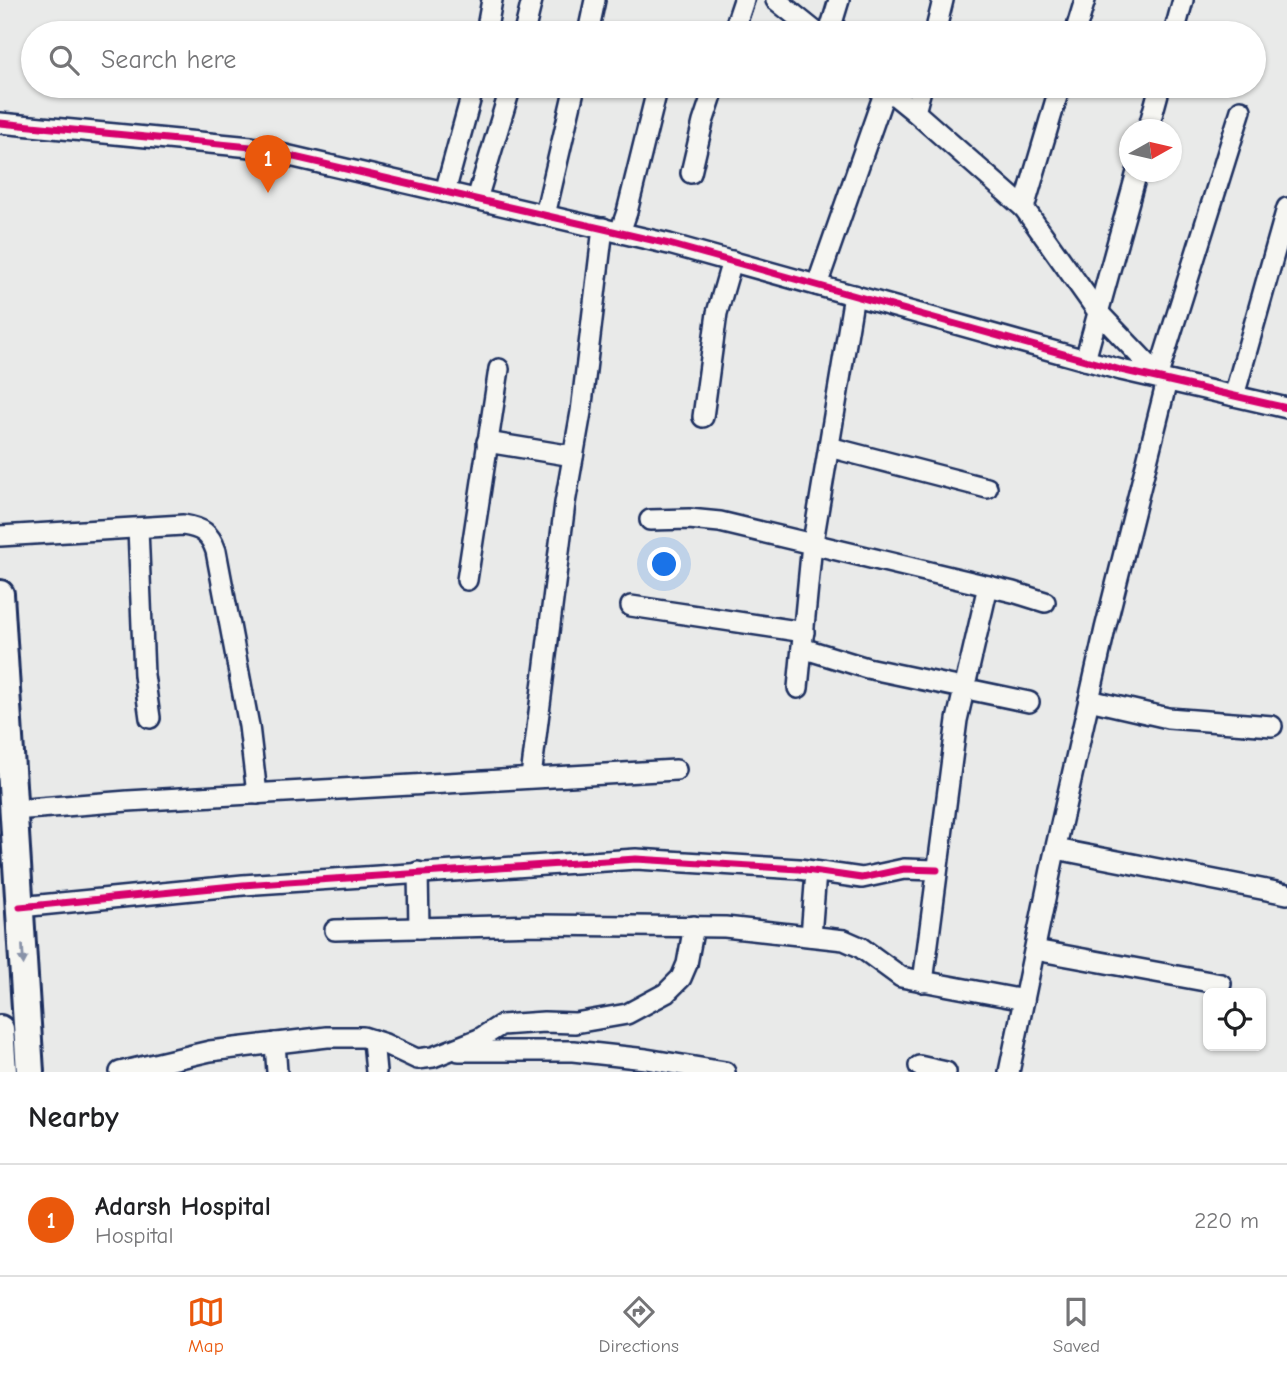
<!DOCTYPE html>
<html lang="en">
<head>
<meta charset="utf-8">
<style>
	:root { --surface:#fff; --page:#f2f2f2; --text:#202124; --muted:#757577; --line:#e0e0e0; --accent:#ea580c }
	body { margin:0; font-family:"Comic Neue",sans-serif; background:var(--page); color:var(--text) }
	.controls { position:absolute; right:21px; bottom:21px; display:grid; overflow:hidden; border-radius:10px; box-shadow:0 2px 5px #0004 }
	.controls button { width:63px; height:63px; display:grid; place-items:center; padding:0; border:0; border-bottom:2px solid var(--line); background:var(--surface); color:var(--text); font:35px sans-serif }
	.compass { position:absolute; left:1119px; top:119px; width:63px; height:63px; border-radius:50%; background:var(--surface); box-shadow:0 2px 5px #0004; rotate:82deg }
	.you { position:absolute; left:665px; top:565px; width:24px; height:24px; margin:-18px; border:5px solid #fff; border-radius:50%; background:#1a73e8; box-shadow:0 0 0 10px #1a73e833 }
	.badge { display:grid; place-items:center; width:46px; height:46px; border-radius:50%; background:var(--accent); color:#fff; font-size:23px; font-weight:700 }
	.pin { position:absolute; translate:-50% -58px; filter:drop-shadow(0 2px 4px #0008) }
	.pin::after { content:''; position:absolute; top:37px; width:24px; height:21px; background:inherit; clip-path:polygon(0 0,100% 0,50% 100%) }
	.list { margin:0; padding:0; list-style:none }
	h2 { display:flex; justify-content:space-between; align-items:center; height:91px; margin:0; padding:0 28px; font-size:30px }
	h2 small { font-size:23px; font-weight:400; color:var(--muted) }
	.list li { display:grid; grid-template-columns:46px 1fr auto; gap:21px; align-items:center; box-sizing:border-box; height:112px; padding:0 28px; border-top:2px solid var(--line) }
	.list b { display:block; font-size:26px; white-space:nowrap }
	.list p { margin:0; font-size:23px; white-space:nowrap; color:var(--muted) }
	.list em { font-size:23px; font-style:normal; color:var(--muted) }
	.icon { flex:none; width:38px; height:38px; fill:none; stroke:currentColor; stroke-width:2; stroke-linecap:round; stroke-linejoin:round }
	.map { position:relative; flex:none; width:1287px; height:1072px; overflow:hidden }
	.search { position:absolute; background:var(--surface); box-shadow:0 2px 5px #0004; left:21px; right:21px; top:21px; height:77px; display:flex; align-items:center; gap:18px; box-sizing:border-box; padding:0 24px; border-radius:38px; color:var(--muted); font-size:26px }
	.sheet { height:203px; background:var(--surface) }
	nav { display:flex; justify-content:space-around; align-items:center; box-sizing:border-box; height:98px; border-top:2px solid var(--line); background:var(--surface); font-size:19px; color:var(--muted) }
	nav a { display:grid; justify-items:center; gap:4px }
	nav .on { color:var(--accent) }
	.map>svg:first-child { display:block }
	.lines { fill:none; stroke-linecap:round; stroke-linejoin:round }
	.minor-casing { stroke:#1b2f5e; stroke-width:24 }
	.major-casing { stroke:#1b2f5e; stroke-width:32 }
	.minor { stroke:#f6f6f2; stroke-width:19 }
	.major { stroke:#f6f6f2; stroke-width:26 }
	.cycleway-casing { stroke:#f6f6f2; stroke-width:11 }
	.cycleway { stroke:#d6006c; stroke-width:7 }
	.oneway { fill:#8892a8 }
</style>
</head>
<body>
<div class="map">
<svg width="1287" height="1072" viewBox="0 0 1287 1072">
	<rect width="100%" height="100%" fill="#e9eae9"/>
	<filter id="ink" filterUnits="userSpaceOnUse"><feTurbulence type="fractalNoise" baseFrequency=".0143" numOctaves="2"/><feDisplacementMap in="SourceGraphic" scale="14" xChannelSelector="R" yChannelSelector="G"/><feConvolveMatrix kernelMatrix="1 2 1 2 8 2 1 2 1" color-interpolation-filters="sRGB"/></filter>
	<g filter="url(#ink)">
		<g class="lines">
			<defs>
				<g id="minor">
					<polyline points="776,0 817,33"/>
					<polyline points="486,33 492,0"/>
					<polyline points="524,33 532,0"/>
					<polyline points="588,33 595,0"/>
					<polyline points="733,33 744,0"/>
					<polyline points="829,33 839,0"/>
					<polyline points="935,33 943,0"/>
					<polyline points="1075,33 1085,0"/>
					<polyline points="1174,33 1183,0"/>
					<polyline points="883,86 915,112 922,86"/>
					<polyline points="1060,86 1024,208 1098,312 1163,380"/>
					<polyline points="915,112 1024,208"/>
					<polyline points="0,123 251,147 669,244 1121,370 1287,408"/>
					<polyline points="1148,130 1160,86"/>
					<polyline points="691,173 703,122 715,86"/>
					<polyline points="445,192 474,86"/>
					<polyline points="477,199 511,86"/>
					<polyline points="545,215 575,86"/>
					<polyline points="620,232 627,212 658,86"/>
					<polyline points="817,285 886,88"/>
					<polyline points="1085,360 1137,172"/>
					<polyline points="1158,375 1241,110"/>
					<polyline points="1234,396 1287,208"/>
					<polyline points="703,417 717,313 732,261"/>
					<polyline points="487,442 573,456"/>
					<polyline points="829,447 987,488"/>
					<polyline points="650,520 689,519 720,522 1013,592 1045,602"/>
					<polyline points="138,528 144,675 150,718"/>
					<path d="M0 536 183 525C202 528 210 533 216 551L249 726 257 794"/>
					<polyline points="467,580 499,369"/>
					<polyline points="631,606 804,632"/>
					<polyline points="802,648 867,668 1029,702"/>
					<polyline points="798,688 811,554 854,295"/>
					<polyline points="1089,700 1168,718 1272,726"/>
					<polyline points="531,777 565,503 581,412 603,228"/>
					<polyline points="14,810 128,801 676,770"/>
					<polyline points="1056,849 1287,894"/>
					<polyline points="418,872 419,928"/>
					<polyline points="20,907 243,885 636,859 799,869 862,878 904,869 937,870"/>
					<polyline points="335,930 538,925 725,927 844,940 860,947 901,977 1024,1000"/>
					<polyline points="811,936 816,872"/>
					<polyline points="1035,950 1221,984"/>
					<polyline points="923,982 957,720 988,586"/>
					<polyline points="373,1040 376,1072"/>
					<polyline points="275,1043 277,1072"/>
					<polyline points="459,1051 573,1051 646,1059 725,1072"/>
					<polyline points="919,1066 946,1072"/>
					<polyline points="120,1072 210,1051 327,1037 363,1037 385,1044 417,1059 433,1057 479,1039 501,1025 544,1022 575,1023 627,1014 666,993 681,978 687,964 694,926"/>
					<polyline points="1009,1072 1053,860 1105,629 1167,381"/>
				</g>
				<g id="major">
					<polyline points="0,594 30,1072"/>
					<polyline points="0,1029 3,1072"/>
				</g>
			</defs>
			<use href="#minor" class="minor-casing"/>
			<use href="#major" class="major-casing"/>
			<use href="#minor" class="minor"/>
			<use href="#major" class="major"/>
			<defs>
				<g id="cycleway">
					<polyline points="0,123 251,147 669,244 1121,370 1287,408"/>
					<polyline points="20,907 243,885 636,859 799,869 862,878 904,869 937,870"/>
				</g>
			</defs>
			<use href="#cycleway" class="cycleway-casing"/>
			<use href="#cycleway" class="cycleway"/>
		</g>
		<defs><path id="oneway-solid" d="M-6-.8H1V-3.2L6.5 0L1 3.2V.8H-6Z" transform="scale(1.75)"/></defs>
		<use class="oneway" href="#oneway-solid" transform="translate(23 955) rotate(87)"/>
	</g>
</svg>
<div class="controls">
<button><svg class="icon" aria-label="locate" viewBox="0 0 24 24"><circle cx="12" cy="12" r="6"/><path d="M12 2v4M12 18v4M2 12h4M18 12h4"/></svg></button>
</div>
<svg class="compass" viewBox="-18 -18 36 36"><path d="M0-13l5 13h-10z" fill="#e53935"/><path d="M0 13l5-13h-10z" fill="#757577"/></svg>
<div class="you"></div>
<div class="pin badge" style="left:268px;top:193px">1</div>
<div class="search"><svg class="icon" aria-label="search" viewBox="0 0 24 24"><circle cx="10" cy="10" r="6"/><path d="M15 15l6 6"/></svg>Search here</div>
</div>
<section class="sheet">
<h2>Nearby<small></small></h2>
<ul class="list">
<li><span class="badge">1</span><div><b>Adarsh Hospital</b><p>Hospital</p></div><em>220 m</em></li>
</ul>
</section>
<nav>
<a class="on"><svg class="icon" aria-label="map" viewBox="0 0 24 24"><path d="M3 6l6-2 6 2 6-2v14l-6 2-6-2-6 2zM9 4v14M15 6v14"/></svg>Map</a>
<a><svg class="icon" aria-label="directions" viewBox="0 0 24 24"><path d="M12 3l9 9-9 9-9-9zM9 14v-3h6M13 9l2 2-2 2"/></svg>Directions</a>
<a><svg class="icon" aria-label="saved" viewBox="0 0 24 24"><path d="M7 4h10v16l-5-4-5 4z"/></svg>Saved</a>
</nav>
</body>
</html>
